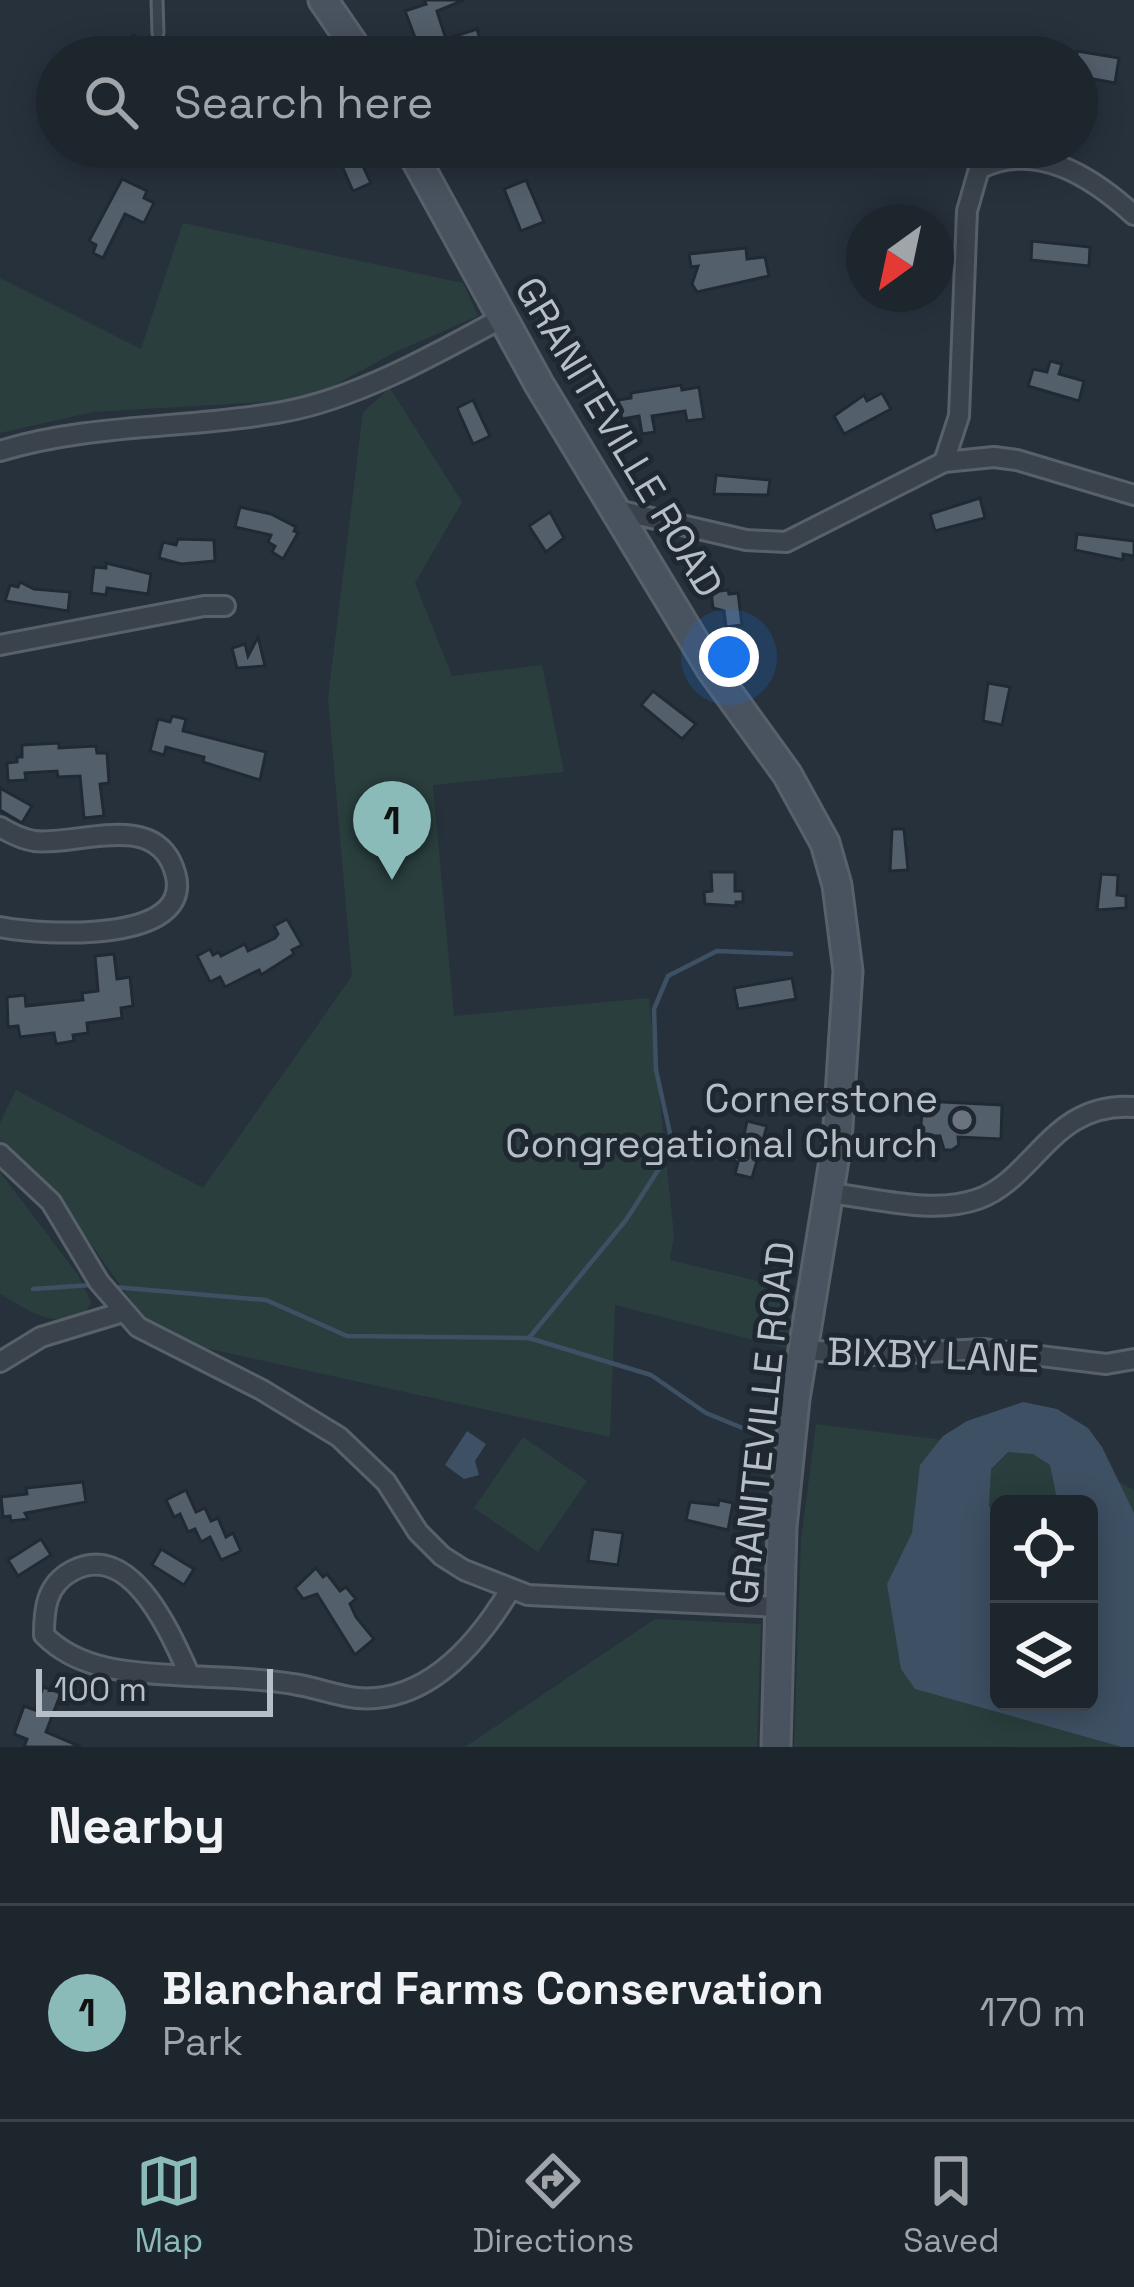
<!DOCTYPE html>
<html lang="en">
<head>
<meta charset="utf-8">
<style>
	:root { --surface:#1d252d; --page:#2a3139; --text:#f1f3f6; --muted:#a0a5aa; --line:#3b4249; --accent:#8bbbb9 }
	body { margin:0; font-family:"Space Grotesk",sans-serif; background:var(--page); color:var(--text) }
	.controls { position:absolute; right:36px; bottom:36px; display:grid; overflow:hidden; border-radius:18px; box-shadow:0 6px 30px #0003 }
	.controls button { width:108px; height:108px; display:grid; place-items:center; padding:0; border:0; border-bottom:3px solid var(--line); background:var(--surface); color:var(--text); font:60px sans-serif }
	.compass { position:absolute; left:846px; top:204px; width:108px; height:108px; border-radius:50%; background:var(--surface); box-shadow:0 6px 30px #0003; rotate:213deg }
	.scale { position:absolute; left:36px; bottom:30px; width:237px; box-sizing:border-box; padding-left:12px; border:6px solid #b6bec7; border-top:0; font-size:33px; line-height:42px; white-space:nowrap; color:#b6bec7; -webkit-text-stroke:9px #1f2831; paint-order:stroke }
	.you { position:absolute; left:729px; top:657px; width:42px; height:42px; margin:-30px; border:9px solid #fff; border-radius:50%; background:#1a73e8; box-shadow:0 0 0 18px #1a73e833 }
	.badge { display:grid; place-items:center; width:78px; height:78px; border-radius:50%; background:var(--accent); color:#111; font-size:39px; font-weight:700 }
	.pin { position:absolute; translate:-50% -99px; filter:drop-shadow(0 3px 6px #0008) }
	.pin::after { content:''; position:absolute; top:63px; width:42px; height:36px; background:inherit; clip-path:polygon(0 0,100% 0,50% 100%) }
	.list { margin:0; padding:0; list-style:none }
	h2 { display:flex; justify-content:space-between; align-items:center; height:156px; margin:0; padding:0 48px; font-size:51px }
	h2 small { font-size:39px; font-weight:400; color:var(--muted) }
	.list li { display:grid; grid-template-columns:78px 1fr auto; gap:36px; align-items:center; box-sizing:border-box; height:216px; padding:0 48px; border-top:3px solid var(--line) }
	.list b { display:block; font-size:45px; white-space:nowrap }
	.list p { margin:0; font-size:39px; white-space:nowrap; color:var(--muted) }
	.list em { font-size:39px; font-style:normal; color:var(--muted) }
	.icon { flex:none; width:66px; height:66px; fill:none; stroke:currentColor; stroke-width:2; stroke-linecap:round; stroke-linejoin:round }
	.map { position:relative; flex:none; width:1134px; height:1747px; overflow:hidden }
	.search { position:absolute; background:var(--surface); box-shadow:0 6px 30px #0003; left:36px; right:36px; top:36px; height:132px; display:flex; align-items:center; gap:30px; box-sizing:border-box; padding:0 42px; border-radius:66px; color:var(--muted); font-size:45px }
	.sheet { height:372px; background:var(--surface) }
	nav { display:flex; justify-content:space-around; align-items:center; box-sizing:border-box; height:168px; border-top:3px solid var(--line); background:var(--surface); font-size:33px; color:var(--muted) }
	nav a { display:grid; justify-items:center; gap:6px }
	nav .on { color:var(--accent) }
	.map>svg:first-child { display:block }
	.green { fill:#2a3e3e; fill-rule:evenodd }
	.water { fill:#3e5063; fill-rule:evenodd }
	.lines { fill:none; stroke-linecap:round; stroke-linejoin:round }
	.stream { stroke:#3e5063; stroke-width:4.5 }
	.building { fill:#545f6c; stroke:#212a33; stroke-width:3 }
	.lane-casing { stroke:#58616a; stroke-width:15 }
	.street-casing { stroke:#58616a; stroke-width:24 }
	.secondary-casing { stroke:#58616a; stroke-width:33 }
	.lane { stroke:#3a434c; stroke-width:9 }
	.street { stroke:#3a434c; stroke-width:18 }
	.secondary { stroke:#49525f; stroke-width:27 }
	.worship-dot { fill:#6b7280; stroke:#1f2831; stroke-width:4.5 }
	.labels { text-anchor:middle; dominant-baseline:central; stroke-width:10; stroke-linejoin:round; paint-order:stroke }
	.street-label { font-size:39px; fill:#b6bec7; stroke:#1f2831 }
	.poi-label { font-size:39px; fill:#b6bec7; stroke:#1f2831; text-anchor:end }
</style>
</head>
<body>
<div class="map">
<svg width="1134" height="1747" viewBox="0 0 1134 1747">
	<rect width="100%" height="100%" fill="#27313c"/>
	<g class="green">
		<polygon points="183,223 463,283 478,316 393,353 328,389 282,401 93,412 0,433 0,278 141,349"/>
		<polygon points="390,388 462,502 415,583 452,676 542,665 564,772 433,785 454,1016 649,998 674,1235 670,1260 799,1291 789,1349 615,1305 610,1437 187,1344 145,1320 47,1182 0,1141 0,1123 16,1090 203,1188 352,976 328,698 363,412"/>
		<path d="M0 1172 78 1275 91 1302 85 1315C49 1328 31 1311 0 1294Z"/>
		<path d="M816 1424 1072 1456 1134 1490V1747H794L801 1540ZM999 1504H1089V1702H999Z"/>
		<polygon points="523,1437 587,1481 538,1552 474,1508"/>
		<polygon points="655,1619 761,1624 757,1747 465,1747"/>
	</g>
	<g class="water">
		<path d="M1023 1402 1057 1409 1088 1428 1102 1447 1134 1513V1747H1122L915 1689 901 1669 887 1584 912 1533 920 1465 943 1436 967 1421ZM1008 1452 1033 1454 1050 1465 1058 1504H1089V1702H999V1527L989 1506 991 1469Z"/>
		<polygon points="467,1431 486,1444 475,1461 479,1475 464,1479 445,1465"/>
	</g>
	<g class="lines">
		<g class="stream">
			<polyline points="114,1287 266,1300 347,1336 529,1338 651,1375 706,1413 762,1436"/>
			<polyline points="33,1289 91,1285"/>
			<polyline points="529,1338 626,1220 673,1147 656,1070 654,1009 668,976 717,951 791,954"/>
		</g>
	</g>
	<g class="building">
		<polygon points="424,0 464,0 437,11 446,39 477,29 481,42 442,55 440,50 422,56 405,11 426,4"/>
		<polygon points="133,35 180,57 122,57"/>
		<polygon points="917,41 923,47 941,44 944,57 905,57 904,44"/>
		<polygon points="1077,51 1119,58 1115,83 1077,76"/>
		<polygon points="355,149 371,183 353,191 338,157"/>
		<polygon points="122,179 147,191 144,198 154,203 144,223 125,214 103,258 93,253 96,245 89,241"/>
		<polygon points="526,180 544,222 521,231 504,189"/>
		<polygon points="1032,241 1090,247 1089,266 1031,260"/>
		<polygon points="746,248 747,259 765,257 769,276 697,292 692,284 698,266 691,267 689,254"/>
		<polygon points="1050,361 1062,364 1059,374 1084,381 1079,401 1028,386 1033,369 1047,372"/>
		<polygon points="681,385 682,390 699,387 704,419 687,421 685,411 652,416 655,432 642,434 639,416 622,419 618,400 631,398 631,393"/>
		<polygon points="882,393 891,409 844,434 834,416 864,395 867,401"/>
		<polygon points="473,400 490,436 473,444 457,408"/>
		<polygon points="716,475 770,480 768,495 714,494"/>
		<polygon points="980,498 985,518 935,531 930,514"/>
		<polygon points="240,507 271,514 296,527 294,531 298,533 283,559 272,552 275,546 268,542 271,535 235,527"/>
		<polygon points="550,512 564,538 546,552 529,526"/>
		<polygon points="1077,534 1134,541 1134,556 1123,554 1123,560 1075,550"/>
		<polygon points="178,539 214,540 215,561 181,564 159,558 163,542 176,545"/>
		<polygon points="106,563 151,574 148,594 107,588 106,595 91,593 94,567 106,568"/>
		<polygon points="20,582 34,589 70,592 68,611 5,601 10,585 18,587"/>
		<polygon points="728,590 729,594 738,593 742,625 726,627 724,611 713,608 711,592"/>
		<polygon points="258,637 265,666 237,668 232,648 245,644 248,656"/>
		<polygon points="988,683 1010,687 1002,725 983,721"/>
		<polygon points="653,691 696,724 682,739 641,705"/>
		<polygon points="172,716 186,719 183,731 266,752 260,780 203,762 204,757 166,747 164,755 150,751 158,719 170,722"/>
		<polygon points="59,743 59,748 96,746 97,753 107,753 109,783 100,784 104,816 84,818 80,776 58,777 57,771 25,773 26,780 8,781 7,763 17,762 17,757 22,757 22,745"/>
		<polygon points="0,788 32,806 22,823 0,810"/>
		<polygon points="892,829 904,829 908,870 890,871"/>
		<polygon points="711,872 735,872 735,891 743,891 743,902 736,902 736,906 705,904 704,892 712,891"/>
		<polygon points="1101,874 1118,875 1117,895 1126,896 1126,908 1097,910"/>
		<polygon points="287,919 302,945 292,950 294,954 261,975 259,970 225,987 220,977 210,982 197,956 210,949 213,955 219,952 221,956 245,944 248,951 275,938 278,934 274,926"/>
		<polygon points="114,954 117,979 130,977 133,1006 121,1008 122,1018 87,1023 88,1033 73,1035 74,1041 56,1044 54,1033 20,1037 18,1026 8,1027 7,997 25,995 26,1006 83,1000 82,993 98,991 95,956"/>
		<polygon points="792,978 796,999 738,1009 734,988"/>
		<polygon points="923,1101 1002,1105 1001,1139 958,1137 959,1145 952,1150 944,1150 940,1136 920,1136"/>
		<polygon points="747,1121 767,1126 752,1178 735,1174 738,1162 726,1159 725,1153 728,1140 742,1144"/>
		<polygon points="83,1482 86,1502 25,1513 28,1519 11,1521 10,1516 3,1517 1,1497 27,1494 26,1488"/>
		<polygon points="186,1490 196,1512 205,1508 211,1521 218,1518 226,1537 233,1533 241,1551 221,1560 210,1537 201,1542 195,1529 188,1532 180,1514 174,1517 166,1500"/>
		<polygon points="719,1500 733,1503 728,1530 686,1520 690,1502 718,1505"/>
		<polygon points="593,1529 623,1533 618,1565 588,1561"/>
		<polygon points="41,1539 51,1555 18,1576 8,1560"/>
		<polygon points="161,1549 194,1569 184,1585 152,1565"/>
		<polygon points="316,1568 323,1577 327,1574 340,1591 346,1587 356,1599 350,1604 356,1617 374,1639 355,1655 317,1594 303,1599 295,1588"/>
		<polygon points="43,1687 61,1693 46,1732 81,1747 24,1747 27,1739 14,1734 24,1706 35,1710"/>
	</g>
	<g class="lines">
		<defs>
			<polyline id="lane" points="157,0 158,33"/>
			<g id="street">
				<path d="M0 451C91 423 189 429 282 412 356 399 436 354 502 318"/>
				<path d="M944 462 959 416 967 211 979 169C1036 140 1092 177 1134 215"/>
				<polyline points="617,510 746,540 786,542 944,462 994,457 1017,460 1134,495"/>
				<polyline points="0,645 204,606 225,606"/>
				<path d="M0 827C10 833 22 839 34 841 75 846 147 813 171 862 211 947 40 935 0 927"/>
				<polyline points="0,1154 51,1202 99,1282 138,1327 262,1390 339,1437 386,1482 418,1532 442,1556 464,1570 528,1595 778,1607"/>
				<path d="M829 1193C876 1198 933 1215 978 1199 1035 1179 1052 1101 1134 1107"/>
				<polyline points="804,1350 873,1355 983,1349 1106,1364 1134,1359"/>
				<polyline points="0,1362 41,1337 123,1312"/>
				<path d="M190 1676C139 1673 81 1673 44 1635 44 1609 46 1585 72 1571 132 1539 171 1635 190 1676 224 1678 260 1678 293 1684 315 1687 336 1696 357 1698 428 1704 478 1643 510 1590"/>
			</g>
			<g id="secondary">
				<polyline points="323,0 362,57"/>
				<polyline points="409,147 539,384 711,669 787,774 825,843 837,885 848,971 837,1142 795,1399 782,1527 776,1747"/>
			</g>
		</defs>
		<use href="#lane" class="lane-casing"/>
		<use href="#street" class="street-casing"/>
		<use href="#secondary" class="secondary-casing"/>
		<use href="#lane" class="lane"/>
		<use href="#street" class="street"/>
		<use href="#secondary" class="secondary"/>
	</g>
	<circle class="worship-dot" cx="962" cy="1120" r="12"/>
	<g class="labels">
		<g class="street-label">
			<text transform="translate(619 437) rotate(59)">GRANITEVILLE ROAD</text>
			<text transform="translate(933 1355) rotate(2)">BIXBY LANE</text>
			<text transform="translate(762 1423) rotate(-84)">GRANITEVILLE ROAD</text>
		</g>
		<g class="poi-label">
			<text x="938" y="1098">Cornerstone<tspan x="938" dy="45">Congregational Church</tspan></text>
		</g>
	</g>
</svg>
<div class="controls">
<button><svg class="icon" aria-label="locate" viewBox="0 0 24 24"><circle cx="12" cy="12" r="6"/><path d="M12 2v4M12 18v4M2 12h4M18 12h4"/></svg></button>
<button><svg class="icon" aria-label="layers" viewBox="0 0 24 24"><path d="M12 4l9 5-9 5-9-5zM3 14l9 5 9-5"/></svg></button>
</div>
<svg class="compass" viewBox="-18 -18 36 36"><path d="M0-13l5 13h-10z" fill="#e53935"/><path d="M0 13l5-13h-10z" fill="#a0a5aa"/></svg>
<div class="scale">100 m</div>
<div class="you"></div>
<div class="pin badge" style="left:392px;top:880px">1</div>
<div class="search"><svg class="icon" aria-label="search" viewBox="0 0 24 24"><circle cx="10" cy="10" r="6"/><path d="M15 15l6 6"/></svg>Search here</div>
</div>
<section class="sheet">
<h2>Nearby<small></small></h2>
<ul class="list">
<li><span class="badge">1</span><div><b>Blanchard Farms Conservation</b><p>Park</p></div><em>170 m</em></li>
</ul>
</section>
<nav>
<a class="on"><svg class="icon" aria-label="map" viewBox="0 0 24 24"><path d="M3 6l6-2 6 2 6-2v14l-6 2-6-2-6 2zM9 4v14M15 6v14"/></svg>Map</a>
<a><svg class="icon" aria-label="directions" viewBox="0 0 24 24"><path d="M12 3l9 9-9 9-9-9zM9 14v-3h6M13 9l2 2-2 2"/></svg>Directions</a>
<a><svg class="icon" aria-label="saved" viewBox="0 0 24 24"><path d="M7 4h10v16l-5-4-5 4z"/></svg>Saved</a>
</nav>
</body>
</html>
